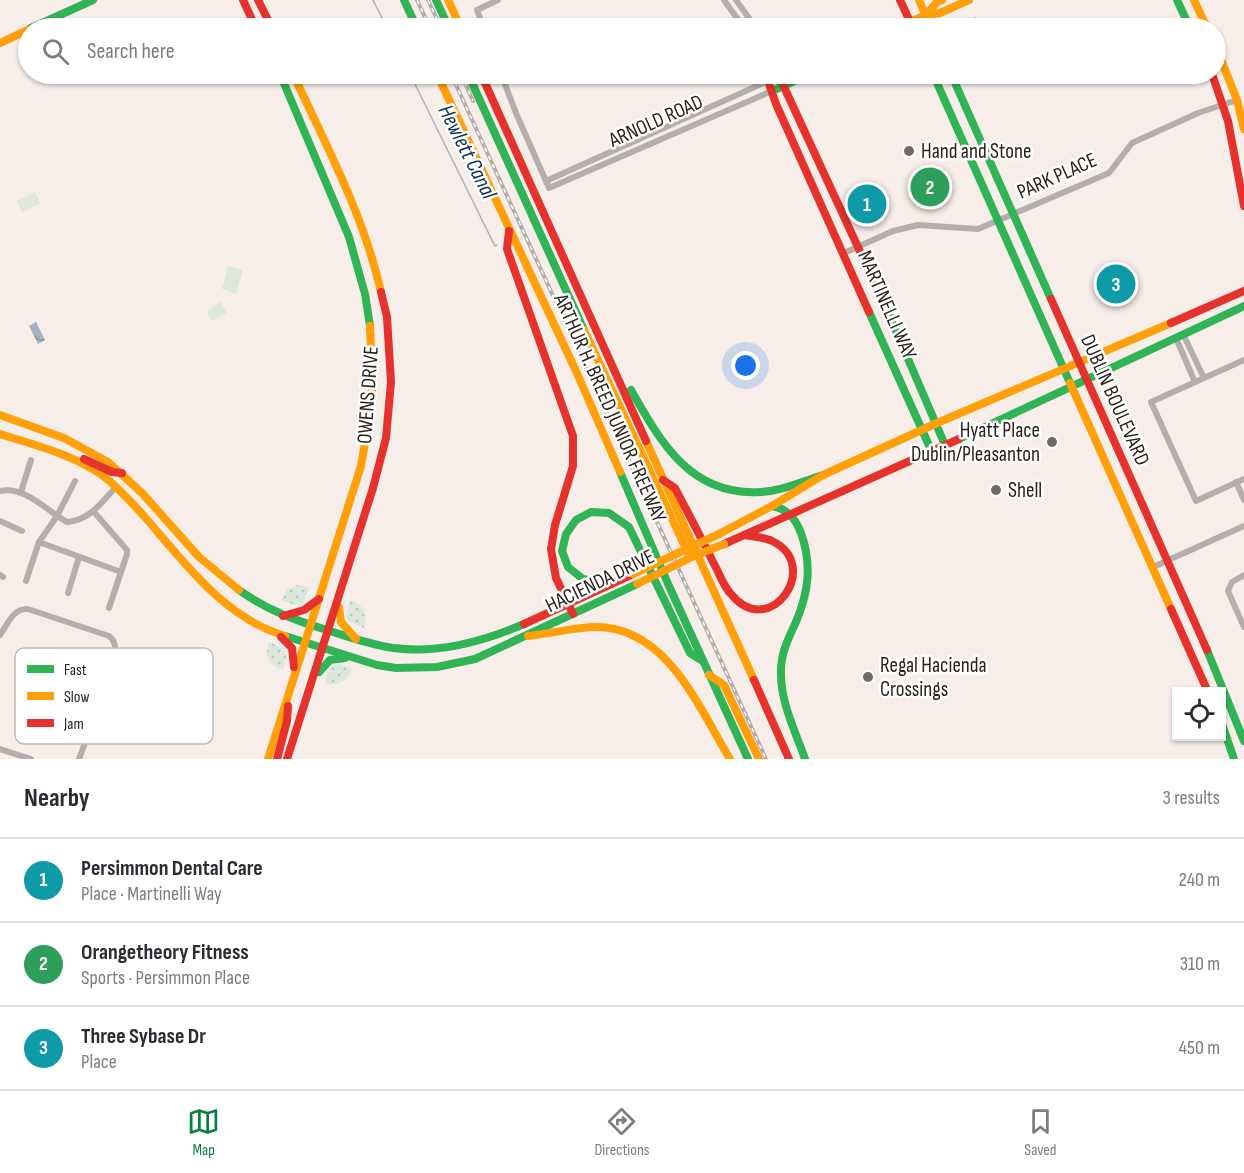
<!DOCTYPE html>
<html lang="en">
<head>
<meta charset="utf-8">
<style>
	:root { --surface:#fff; --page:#f2f2f3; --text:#2b2b33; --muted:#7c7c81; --line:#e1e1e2; --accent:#0b8043 }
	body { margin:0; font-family:"Sofia Sans Condensed",sans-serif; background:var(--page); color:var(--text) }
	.controls { position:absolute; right:18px; bottom:18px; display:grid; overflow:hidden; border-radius:0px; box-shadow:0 2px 4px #0004 }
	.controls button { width:54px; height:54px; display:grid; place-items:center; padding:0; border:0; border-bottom:2px solid var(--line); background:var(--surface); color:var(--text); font:30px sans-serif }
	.you { position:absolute; left:746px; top:366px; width:21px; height:21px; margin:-15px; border:4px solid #fff; border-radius:50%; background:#1a73e8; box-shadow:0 0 0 9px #1a73e833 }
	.badge { display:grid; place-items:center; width:39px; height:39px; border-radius:50%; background:var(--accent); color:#fff; font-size:20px; font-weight:700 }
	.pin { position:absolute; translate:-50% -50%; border:3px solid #fff; box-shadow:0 2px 6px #0006 }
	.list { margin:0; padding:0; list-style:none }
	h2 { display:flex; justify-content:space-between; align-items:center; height:78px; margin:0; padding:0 24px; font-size:26px }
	h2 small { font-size:20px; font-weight:400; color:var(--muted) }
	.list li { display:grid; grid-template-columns:39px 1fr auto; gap:18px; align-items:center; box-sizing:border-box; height:84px; padding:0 24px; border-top:2px solid var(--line) }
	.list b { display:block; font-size:22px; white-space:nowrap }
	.list p { margin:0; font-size:20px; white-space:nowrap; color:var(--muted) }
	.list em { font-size:20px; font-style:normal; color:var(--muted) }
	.icon { flex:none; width:33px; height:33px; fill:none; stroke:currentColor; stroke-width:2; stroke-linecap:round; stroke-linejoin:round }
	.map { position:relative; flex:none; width:1244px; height:759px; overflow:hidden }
	.search { position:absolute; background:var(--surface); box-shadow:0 2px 4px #0004; left:18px; right:18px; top:18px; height:66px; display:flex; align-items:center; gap:15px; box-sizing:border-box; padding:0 21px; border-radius:33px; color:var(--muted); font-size:22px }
	.sheet { height:330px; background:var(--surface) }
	nav { display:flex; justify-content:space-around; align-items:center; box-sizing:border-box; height:84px; border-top:2px solid var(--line); background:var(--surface); font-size:16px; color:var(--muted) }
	nav a { display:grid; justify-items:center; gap:3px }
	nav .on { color:var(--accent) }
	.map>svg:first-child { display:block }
	.grass { fill:url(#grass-dots) }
	.garden { fill:#dde8dd }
	.water { fill:url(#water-waves) }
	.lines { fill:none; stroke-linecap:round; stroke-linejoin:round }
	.stream { stroke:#a6b2c1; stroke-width:1.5 }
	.street { stroke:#b4afad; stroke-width:6 }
	.fast { stroke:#30b455; stroke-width:8 }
	.slow { stroke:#ff9f0a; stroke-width:8 }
	.jam { stroke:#e5322d; stroke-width:8 }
	.rail-casing { stroke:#b4aeab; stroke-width:4 }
	.rail { stroke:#fff; stroke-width:1.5; stroke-dasharray:4.5; stroke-linecap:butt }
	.slow-bridge { stroke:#ff9f0a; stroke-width:8 }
	.poi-dot { fill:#726964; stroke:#fff; stroke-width:2 }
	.labels { text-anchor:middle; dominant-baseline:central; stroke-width:5; stroke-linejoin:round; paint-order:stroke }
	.street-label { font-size:21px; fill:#2b211c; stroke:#fff }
	.poi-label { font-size:21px; fill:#2b211c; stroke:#fff; text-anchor:start }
	.water-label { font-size:22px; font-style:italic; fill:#0b3051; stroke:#fff }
	.key { fill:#fff; stroke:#bfbcbb; stroke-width:1.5 }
	.key-label { font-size:16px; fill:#2b211c }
</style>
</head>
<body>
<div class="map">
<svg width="1244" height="759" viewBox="0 0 1244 759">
	<defs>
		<pattern id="grass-dots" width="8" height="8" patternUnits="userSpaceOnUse" patternTransform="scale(1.5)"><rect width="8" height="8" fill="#dde8dd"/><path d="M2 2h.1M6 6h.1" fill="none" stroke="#bec7bd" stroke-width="1.8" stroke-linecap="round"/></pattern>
		<pattern id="water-waves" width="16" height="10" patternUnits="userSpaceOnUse" patternTransform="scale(1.5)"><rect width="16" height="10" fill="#a6b2c1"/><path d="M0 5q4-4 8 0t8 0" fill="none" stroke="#87909c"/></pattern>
	</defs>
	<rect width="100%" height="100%" fill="#f7eeea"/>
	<g class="grass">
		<polygon points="298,585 309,587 304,602 295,605 281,600 287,589"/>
		<path d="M350 601C364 604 368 614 364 628L348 621 346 615Z"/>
		<path d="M269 642 283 647 284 652 287 654 283 670C269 667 264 656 269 642Z"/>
		<path d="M339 664 352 668C348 682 338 687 325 683L330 667Z"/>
	</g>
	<g class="garden">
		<polygon points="35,192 40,204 22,212 17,201"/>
		<polygon points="228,266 243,270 236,294 222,289"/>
		<polygon points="221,302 227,313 212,321 207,313 209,309"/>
	</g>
	<g class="water">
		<polygon points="976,17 977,28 952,28"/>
		<polygon points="1062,74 1104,74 1104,75 1091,83 1083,82 1069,84 1063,81"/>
		<polygon points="36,322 45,340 38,344 29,326"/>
	</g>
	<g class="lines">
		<g class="stream">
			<polyline points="373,0 387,28"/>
			<polyline points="410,74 487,230 495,246 497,245"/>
		</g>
		<g class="street">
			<polyline points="724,0 744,28"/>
			<polyline points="736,0 756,28"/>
			<polyline points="484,28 477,10 498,0"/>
			<polyline points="501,74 516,113 549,188 772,91"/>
			<polyline points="546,181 768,81 765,74"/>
			<polyline points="844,253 893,231 918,225 978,229 1109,173 1132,143 1198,113 1237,100"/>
			<polyline points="1183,334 1204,378"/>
			<polyline points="1176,338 1195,382"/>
			<polyline points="1244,360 1151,402 1196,501 1244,479"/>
			<polyline points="1236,482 1244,500"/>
			<path d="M0 491C24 485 47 511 67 522 90 520 101 503 116 487"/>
			<polyline points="21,492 31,460"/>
			<polyline points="94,512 127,550 127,554 109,608"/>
			<polyline points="0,521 22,531"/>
			<polyline points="39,542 121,572"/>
			<polyline points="1153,567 1244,526"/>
			<polyline points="0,575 3,577"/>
			<polyline points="1244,575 1232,582 1228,591 1244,627"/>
			<polyline points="26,581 39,542 57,516 75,481"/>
			<polyline points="68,593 79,557"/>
			<path d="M0 635C8 624 13 608 28 609L109 636C122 646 111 663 106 676 91 688 63 666 44 665L40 668 20 696 22 705 26 708 81 725C91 735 83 747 79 759"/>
			<polyline points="0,749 31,759"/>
		</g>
		<g class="fast">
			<polyline points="404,0 417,28"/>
			<polyline points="436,0 449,28"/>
			<polyline points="1177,0 1190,28"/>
			<polyline points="31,28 93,0"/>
			<polyline points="280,74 349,237 365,294 370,326"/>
			<polyline points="468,74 584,330"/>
			<polyline points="933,74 1070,383"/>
			<polyline points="951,74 1051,299"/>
			<polyline points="772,91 810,74"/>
			<polyline points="887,310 945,445"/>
			<polyline points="869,312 932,452"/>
			<path d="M631 390C661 443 691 496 760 492 782 491 803 481 823 475"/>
			<polyline points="959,439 1244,306"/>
			<polyline points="620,472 669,586 748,759"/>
			<path d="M772 506C788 509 795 518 801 533 812 564 809 591 796 622 789 637 781 653 781 670 780 702 795 730 805 759"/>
			<polyline points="610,584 583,579 568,567 562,551 566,534 576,520 591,512 609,513 629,527 690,653 703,661"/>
			<path d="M239 590C267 610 294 620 327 630 349 637 371 645 394 648 437 654 484 641 524 624"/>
			<polyline points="285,636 377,665 396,668 437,667 475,659 637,584"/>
			<polyline points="1207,650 1244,741"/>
			<polyline points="319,672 330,660 345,658"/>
			<polyline points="1222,724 1234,759"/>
		</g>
		<g class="slow">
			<polyline points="448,0 461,28"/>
			<polyline points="919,0 931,28"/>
			<polyline points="1194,0 1207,28"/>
			<polyline points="926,15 937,2 942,0"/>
			<polyline points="882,28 895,22 910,22 926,15 940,13 969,0"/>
			<polyline points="0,43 28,30"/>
			<polyline points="1216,47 1237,100 1244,129"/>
			<path d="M293 74C326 145 364 216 381 292"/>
			<polyline points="437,74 576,371 620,472"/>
			<polyline points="584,330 688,553 692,556"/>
			<polyline points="1070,383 1171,609"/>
			<polyline points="0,415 64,438 108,462 142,493 199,557 239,590"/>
			<path d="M0 434C35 445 71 454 102 475 117 486 131 502 144 516 184 562 224 618 285 636"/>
			<polyline points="646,441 754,680"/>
			<polyline points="719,534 772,506 823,475 937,423 1171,323"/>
			<polyline points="339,607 341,622 356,639"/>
			<path d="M528 636C551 634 574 627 596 627 667 627 699 708 730 759"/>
			<polyline points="709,675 724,685 759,759"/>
			<polyline points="268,759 361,466 371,408 372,379 370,326"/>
		</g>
		<g class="jam">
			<polyline points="243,0 256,28"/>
			<polyline points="258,0 272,28"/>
			<polyline points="900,0 913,28"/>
			<polyline points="481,74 646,441"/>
			<polyline points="784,74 768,81 776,104 869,312"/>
			<polyline points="1212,74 1228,121 1244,206"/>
			<polyline points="779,76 887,310"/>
			<polyline points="509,231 507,249 573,436 573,466 555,525 551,549 556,578 573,614"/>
			<polyline points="1051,299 1207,650"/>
			<polyline points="1171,323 1244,291"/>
			<polyline points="84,459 112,472 122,473"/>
			<path d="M663 480 675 488C688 513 701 537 713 562 719 572 723 586 731 594 770 642 823 565 772 541 764 537 754 537 745 535"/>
			<polyline points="724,544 959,439"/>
			<polyline points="1171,609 1208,692"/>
			<polyline points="283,616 304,610 319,599"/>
			<polyline points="524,624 633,574"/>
			<polyline points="281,637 292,648 294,667"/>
			<polyline points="754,680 789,759"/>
			<polyline points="277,759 287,721 288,706"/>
			<polyline points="287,759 373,488 386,438 391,382 387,317 381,292"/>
		</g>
		<defs>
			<g id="rail">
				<polyline points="417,0 430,28"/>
				<polyline points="428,0 441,28"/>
				<polyline points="451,74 766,759"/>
				<polyline points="461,74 473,101"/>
			</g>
		</defs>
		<use href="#rail" class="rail-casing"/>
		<use href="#rail" class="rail"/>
		<g class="slow-bridge">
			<polyline points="633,574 719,534"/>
			<polyline points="637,584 692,557 724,544"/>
		</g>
	</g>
	<g class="poi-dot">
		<circle cx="909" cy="151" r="6"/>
		<circle cx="1052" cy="442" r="6"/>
		<circle cx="996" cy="490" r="6"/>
		<circle cx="868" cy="677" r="6"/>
	</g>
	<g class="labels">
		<g class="street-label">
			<text transform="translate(656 121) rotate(-24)">ARNOLD ROAD</text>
			<text transform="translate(1057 176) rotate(-24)">PARK PLACE</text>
			<text transform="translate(887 305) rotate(66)">MARTINELLI WAY</text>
			<text transform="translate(368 395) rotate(-86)">OWENS DRIVE</text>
			<text transform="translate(1115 400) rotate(66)">DUBLIN BOULEVARD</text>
			<text transform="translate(610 408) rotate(66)">ARTHUR H. BREED JUNIOR FREEWAY</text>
			<text transform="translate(600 581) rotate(-26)">HACIENDA DRIVE</text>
		</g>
		<g class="poi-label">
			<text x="921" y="151">Hand and Stone</text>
			<text x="1040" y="430" text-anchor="end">Hyatt Place<tspan x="1040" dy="24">Dublin/Pleasanton</tspan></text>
			<text x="1008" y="490">Shell</text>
			<text x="880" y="665">Regal Hacienda<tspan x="880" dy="24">Crossings</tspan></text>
		</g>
		<g class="water-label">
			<text transform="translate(467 152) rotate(63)">Hewlett Canal</text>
		</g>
	</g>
	<rect x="15" y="648" width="198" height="96" rx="9" class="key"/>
	<rect x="27" y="665" width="27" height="8" fill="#30b455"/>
	<rect x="27" y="692" width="27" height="8" fill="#ff9f0a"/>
	<rect x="27" y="719" width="27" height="8" fill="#e5322d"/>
	<g class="key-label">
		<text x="64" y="675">Fast</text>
		<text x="64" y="702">Slow</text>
		<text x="64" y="729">Jam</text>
	</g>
</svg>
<div class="controls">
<button><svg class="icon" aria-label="locate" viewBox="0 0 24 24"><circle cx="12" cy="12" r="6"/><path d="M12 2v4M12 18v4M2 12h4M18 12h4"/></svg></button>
</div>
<div class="you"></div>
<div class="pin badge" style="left:867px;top:204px;background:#0f9aa8">1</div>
<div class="pin badge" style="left:930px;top:187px;background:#2e9e5b">2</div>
<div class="pin badge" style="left:1116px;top:284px;background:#0f9aa8">3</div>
<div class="search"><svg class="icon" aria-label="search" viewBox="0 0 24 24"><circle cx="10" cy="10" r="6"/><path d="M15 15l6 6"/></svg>Search here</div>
</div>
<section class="sheet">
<h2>Nearby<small>3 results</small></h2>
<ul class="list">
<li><span class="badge" style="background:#0f9aa8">1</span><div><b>Persimmon Dental Care</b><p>Place · Martinelli Way</p></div><em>240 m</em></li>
<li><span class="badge" style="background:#2e9e5b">2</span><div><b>Orangetheory Fitness</b><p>Sports · Persimmon Place</p></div><em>310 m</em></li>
<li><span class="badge" style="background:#0f9aa8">3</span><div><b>Three Sybase Dr</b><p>Place</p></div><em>450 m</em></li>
</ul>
</section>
<nav>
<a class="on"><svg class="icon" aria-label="map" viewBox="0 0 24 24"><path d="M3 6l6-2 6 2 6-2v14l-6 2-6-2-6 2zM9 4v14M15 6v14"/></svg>Map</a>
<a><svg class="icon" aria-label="directions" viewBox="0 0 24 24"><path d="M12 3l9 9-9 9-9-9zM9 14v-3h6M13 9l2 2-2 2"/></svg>Directions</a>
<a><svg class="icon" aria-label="saved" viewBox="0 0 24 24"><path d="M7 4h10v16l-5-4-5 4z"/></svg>Saved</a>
</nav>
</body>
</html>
